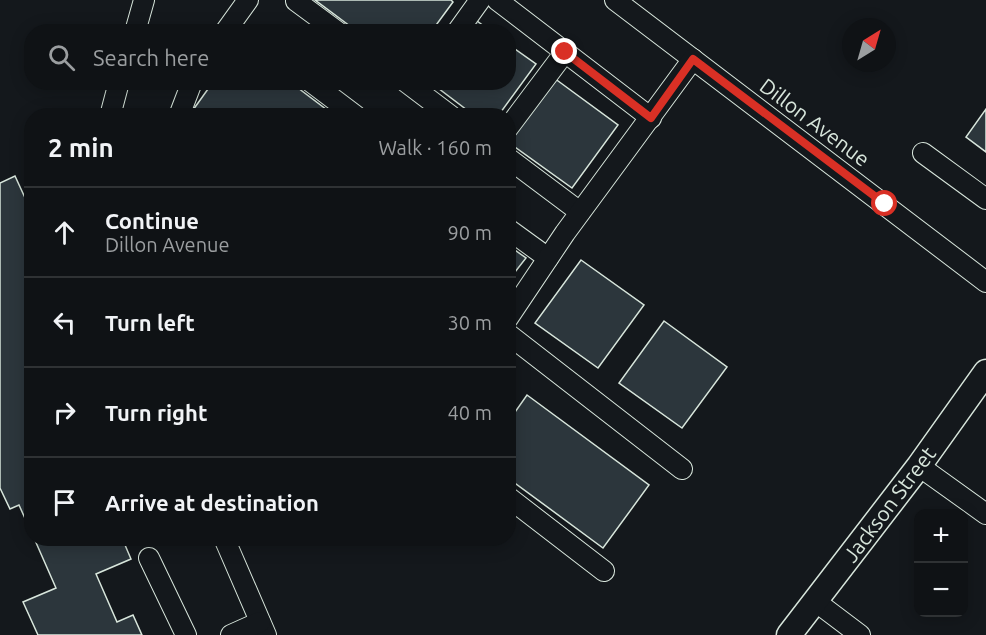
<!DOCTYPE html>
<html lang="en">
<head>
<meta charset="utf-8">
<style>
	:root { --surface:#0f1215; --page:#1d2022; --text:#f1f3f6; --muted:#9b9ea0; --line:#2f3234 }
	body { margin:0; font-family:Ubuntu,sans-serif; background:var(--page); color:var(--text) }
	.controls { position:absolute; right:18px; bottom:18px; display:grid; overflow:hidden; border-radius:12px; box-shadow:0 3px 15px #0003 }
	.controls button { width:54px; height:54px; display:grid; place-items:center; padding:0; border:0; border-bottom:2px solid var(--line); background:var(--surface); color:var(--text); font:30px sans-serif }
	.compass { position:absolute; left:842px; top:18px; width:54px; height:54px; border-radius:50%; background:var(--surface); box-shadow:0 3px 15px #0003; rotate:37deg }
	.stop { position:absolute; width:18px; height:18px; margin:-14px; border:4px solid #d93025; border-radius:50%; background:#fff }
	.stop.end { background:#d93025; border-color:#fff; box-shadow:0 2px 6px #0008 }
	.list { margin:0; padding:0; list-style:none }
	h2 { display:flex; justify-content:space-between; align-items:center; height:78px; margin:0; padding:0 24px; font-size:26px }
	h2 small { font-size:20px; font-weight:400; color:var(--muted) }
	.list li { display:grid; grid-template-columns:39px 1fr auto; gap:18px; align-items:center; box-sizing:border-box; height:90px; padding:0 24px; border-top:2px solid var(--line) }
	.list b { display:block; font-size:22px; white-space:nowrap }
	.list p { margin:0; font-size:20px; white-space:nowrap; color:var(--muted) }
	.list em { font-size:20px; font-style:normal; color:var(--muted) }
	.icon { flex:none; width:33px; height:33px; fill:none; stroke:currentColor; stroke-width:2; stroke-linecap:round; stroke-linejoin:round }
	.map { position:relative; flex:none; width:986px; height:635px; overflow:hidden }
	.search { position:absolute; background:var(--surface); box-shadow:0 3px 15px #0003; left:24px; top:24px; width:492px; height:66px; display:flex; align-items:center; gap:15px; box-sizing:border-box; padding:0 21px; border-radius:24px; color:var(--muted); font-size:22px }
	.panel { position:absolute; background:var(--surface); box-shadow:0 3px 15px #0003; left:24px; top:108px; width:492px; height:438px; border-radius:24px }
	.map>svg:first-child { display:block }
	.building { fill:#2c363c; stroke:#d8e6dc; stroke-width:1.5 }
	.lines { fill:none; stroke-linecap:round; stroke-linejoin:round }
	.minor-casing { stroke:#d8e6dc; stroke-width:22 }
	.major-casing { stroke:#d8e6dc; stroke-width:27 }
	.minor { stroke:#14181c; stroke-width:20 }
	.major { stroke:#14181c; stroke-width:24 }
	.route { stroke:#d93025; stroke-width:8 }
	.labels { text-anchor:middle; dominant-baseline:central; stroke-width:4.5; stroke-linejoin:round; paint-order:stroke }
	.street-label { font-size:21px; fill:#d8e6dc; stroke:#14181c }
</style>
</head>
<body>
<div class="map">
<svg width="986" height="635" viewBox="0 0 986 635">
	<rect width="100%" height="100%" fill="#14181c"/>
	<g class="building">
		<polygon points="315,0 451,0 453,2 431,32 358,32"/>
		<polygon points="473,18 492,32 463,32"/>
		<polygon points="508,44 536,64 498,116 475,116 430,82 508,82"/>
		<polygon points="554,78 618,125 572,188 508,142"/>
		<polygon points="213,82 290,82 335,116 200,116 193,110"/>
		<polygon points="986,109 986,152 966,137"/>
		<polygon points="15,176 32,213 32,534 19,505 10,509 0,488 0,183"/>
		<polygon points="508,245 526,258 508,281"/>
		<polygon points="581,260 644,305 598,368 535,323"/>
		<polygon points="664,321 727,367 682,428 619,383"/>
		<polygon points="527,395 649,485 603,548 508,478 508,422"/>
		<polygon points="34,538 122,538 131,559 96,574 117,622 133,615 142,635 38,635 23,602 56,588"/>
	</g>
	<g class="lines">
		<defs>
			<g id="minor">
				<polyline points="497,0 651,118"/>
				<polyline points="615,0 986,282"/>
				<polyline points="296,1 338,32"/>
				<polyline points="135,32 144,0"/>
				<polyline points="225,32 248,0"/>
				<polyline points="457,32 480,0"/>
				<polyline points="311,82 356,116"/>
				<polyline points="406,82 451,116"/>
				<polyline points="110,116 119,82"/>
				<polyline points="179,116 192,82"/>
				<polyline points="508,128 565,52"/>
				<polyline points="923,153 986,199"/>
				<polyline points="508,158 580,212"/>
				<polyline points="508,229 548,258"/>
				<polyline points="508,318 565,233 693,59"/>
				<polyline points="508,334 682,469"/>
				<polyline points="919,466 986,514"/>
				<polyline points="508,497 604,571"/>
				<polyline points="224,538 266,635"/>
				<polyline points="149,558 186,635"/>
				<polyline points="815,601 860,635"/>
				<polyline points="231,635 260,622"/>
			</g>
			<polyline id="major" points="789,635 919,466 986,372"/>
		</defs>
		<use href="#minor" class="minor-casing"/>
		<use href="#major" class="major-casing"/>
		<use href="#minor" class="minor"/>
		<use href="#major" class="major"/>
	</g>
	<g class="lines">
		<polyline class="route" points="565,52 651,118 693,59 885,204"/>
	</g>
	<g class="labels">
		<g class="street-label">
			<text transform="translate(815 122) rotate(37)">Dillon Avenue</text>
			<text transform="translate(889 504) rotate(-53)">Jackson Street</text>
		</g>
	</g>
</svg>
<div class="controls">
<button>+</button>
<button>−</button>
</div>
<svg class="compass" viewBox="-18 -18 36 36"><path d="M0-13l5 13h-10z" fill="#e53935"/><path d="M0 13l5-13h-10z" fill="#9b9ea0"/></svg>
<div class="stop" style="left:885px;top:204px"></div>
<div class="stop end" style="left:565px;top:52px"></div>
<div class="search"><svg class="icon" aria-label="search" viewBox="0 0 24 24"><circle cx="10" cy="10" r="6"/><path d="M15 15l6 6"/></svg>Search here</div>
<section class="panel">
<h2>2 min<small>Walk · 160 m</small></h2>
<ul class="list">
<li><svg class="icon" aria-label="ahead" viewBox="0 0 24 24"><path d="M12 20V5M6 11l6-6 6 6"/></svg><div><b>Continue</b><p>Dillon Avenue</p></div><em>90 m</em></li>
<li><svg class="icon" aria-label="left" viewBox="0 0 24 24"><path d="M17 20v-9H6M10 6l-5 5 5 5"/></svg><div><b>Turn left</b></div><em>30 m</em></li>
<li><svg class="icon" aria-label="right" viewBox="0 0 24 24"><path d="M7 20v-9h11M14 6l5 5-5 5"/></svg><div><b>Turn right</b></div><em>40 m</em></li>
<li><svg class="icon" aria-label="arrive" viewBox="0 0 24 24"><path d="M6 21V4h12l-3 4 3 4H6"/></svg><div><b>Arrive at destination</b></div></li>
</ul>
</section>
</div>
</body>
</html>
